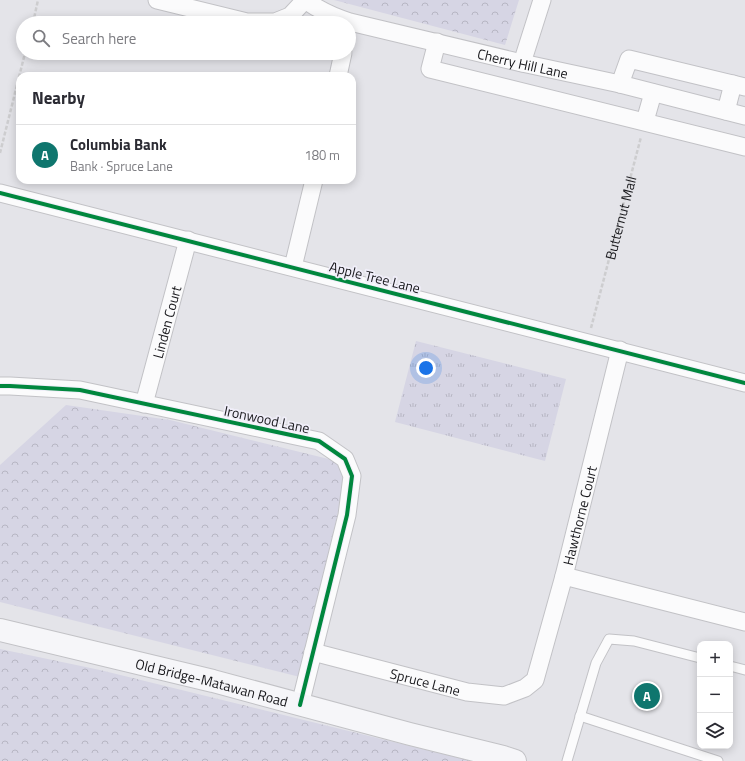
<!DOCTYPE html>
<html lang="en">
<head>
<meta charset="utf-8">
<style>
	:root { --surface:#fff; --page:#f2f2f3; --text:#2b2b33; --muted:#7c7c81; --line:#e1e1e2; --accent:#0f766e }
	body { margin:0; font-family:"Titillium Web",sans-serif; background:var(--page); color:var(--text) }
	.controls { position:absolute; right:12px; bottom:12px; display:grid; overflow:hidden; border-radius:8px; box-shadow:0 2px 10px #0003 }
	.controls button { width:36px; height:36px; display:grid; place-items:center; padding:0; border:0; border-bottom:1px solid var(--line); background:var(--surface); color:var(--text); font:20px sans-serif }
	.you { position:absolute; left:426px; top:368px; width:14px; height:14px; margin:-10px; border:3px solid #fff; border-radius:50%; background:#1a73e8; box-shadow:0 0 0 6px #1a73e833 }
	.badge { display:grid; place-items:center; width:26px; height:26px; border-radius:50%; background:var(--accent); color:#fff; font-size:13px; font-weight:700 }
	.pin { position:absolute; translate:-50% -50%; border:2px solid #fff; box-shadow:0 1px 4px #0006 }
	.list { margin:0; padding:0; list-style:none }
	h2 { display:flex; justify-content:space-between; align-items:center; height:52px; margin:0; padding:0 16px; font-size:17px }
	h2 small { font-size:13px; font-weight:400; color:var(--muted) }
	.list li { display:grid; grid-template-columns:26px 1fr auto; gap:12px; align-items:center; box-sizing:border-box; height:60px; padding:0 16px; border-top:1px solid var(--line) }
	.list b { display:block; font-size:15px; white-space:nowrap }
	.list p { margin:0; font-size:13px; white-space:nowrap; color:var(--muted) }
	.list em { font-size:13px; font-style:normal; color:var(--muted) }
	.icon { flex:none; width:22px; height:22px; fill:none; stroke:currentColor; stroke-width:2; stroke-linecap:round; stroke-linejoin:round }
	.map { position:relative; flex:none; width:745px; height:761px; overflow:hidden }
	.search { position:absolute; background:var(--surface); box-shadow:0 2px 10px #0003; left:16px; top:16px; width:340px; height:44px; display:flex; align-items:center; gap:10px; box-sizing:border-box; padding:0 14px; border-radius:22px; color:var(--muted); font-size:15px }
	.panel { position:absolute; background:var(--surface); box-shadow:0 2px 10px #0003; left:16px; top:72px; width:340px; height:112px; border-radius:12px }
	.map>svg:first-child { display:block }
	.grass { fill:url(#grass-tufts) }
	.forest { fill:url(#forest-crowns) }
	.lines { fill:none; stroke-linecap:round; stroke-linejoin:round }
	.service-casing { stroke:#c2c2c6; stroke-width:11 }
	.minor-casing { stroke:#c2c2c6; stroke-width:19 }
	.secondary-casing { stroke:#c2c2c6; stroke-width:24 }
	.path { stroke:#cdcdcf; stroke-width:2.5; stroke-dasharray:4 2; stroke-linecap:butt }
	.service { stroke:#fbfbfc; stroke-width:9 }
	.minor { stroke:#fbfbfc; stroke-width:17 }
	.secondary { stroke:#f6f6f9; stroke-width:22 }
	.cycleway-casing { stroke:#f0eef9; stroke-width:6 }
	.cycleway { stroke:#00873e; stroke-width:4 }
	.labels { text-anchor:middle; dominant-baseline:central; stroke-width:3.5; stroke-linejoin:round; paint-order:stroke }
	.street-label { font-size:14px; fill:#17171b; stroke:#f0eef9 }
</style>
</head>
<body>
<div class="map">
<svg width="745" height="761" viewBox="0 0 745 761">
	<defs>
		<pattern id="grass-tufts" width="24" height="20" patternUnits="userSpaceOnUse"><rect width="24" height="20" fill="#d6d5e4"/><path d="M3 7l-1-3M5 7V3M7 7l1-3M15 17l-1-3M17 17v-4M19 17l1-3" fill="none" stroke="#b7b6c3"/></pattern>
		<pattern id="forest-crowns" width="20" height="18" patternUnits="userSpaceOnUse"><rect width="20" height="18" fill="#d6d5e4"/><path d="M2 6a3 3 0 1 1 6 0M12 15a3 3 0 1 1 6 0" fill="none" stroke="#b7b6c3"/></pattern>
	</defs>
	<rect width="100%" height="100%" fill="#e4e4e9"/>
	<polygon class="grass" points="416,341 566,379 545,461 395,422"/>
	<g class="forest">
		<polygon points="334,0 519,0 505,45"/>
		<polygon points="66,405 170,420 349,464 300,677 0,602 0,465"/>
		<polygon points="0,649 100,670 471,761 0,761"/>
	</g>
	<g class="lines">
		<defs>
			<g id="service">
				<polyline points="730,666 745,670"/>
				<polyline points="580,716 718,761"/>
				<polyline points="567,761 596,663 609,639 634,641 700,658"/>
			</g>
			<g id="minor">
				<polyline points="157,0 247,22 275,22 290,16 305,0"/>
				<path id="s2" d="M305 0C319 10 334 17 350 22L522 63 620 84 745 116"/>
				<polyline points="437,42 430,69 745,147"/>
				<polyline points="522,63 542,0"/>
				<polyline points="338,76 343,53"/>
				<polyline points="620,84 629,59 745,87"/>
				<polyline points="726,111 733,84"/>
				<polyline points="645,121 653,93"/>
				<polyline points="0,193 745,383"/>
				<polyline points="293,267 314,180"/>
				<polyline points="0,386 10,386 80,390 319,441 345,459 352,476 347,515 300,705"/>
				<path id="s3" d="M144 404 188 240"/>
				<polyline points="564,576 745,622"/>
				<path id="s4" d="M313 652 467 692 504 696 525 688 535 680 564 576 620 350"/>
			</g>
			<g id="secondary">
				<path id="s5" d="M0 630 213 681 410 734 503 757 515 761"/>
			</g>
		</defs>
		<use href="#service" class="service-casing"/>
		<use href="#minor" class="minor-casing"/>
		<use href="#secondary" class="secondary-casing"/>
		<g class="path">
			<polyline points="33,23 38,0"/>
			<polyline points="0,153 25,53"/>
			<path id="s1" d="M591 328 641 137"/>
		</g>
		<use href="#service" class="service"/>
		<use href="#minor" class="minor"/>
		<use href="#secondary" class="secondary"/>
		<defs>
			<g id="cycleway">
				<polyline points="0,193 745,383"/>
				<polyline points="0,386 10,386 80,390 319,441 345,459 352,476 347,515 300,705"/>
			</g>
		</defs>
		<use href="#cycleway" class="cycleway-casing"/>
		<use href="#cycleway" class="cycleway"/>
	</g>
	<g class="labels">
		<g class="street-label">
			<text stroke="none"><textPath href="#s2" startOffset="228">Cherry Hill Lane</textPath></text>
			<text stroke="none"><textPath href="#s1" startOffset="114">Butternut Mall</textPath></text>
			<text transform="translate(375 277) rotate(14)">Apple Tree Lane</text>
			<text stroke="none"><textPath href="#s3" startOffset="85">Linden Court</textPath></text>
			<text transform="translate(267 419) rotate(12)">Ironwood Lane</text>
			<text stroke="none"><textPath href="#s4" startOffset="402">Hawthorne Court</textPath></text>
			<text stroke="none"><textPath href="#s4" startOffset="116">Spruce Lane</textPath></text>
			<text stroke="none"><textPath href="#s5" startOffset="218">Old Bridge-Matawan Road</textPath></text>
		</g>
	</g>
</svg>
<div class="controls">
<button>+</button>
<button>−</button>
<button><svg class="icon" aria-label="layers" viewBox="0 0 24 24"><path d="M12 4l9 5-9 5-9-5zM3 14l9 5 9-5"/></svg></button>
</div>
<div class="you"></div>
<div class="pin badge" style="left:647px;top:696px">A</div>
<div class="search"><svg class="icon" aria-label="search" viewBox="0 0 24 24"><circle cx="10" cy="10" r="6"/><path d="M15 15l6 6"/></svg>Search here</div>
<section class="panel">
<h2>Nearby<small></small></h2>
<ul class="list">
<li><span class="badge">A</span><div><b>Columbia Bank</b><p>Bank · Spruce Lane</p></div><em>180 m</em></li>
</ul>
</section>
</div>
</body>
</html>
